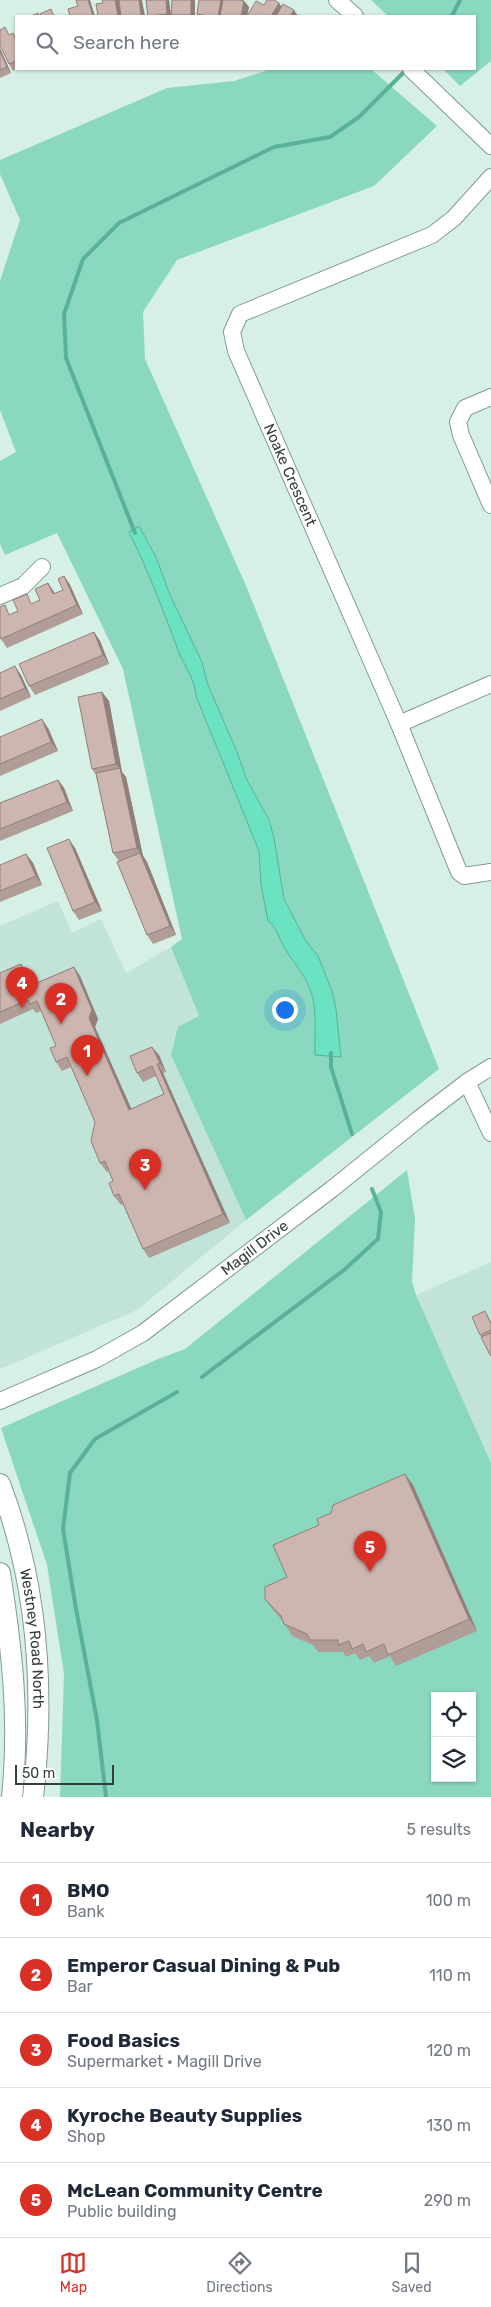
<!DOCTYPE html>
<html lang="en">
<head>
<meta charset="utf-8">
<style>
	:root { --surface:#fff; --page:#f6f6f7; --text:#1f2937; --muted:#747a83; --line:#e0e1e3; --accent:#d93025 }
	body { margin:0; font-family:Rubik,sans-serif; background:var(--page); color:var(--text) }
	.controls { position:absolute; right:15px; bottom:15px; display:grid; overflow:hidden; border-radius:0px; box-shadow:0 1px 4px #0004 }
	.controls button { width:45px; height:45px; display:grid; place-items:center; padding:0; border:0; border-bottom:1px solid var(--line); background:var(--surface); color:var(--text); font:25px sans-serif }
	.scale { position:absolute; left:15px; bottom:12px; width:99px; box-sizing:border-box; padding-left:5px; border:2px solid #343e3b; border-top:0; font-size:14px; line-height:18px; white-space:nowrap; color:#343e3b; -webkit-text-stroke:4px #fff; paint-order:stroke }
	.you { position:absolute; left:284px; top:1009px; width:18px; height:18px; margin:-12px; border:4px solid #fff; border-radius:50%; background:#1a73e8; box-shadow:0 0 0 8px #1a73e833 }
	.badge { display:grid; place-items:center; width:32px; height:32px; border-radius:50%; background:var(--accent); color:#fff; font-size:16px; font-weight:700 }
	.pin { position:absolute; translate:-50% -41px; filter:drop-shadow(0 1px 2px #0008) }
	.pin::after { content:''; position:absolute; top:26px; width:18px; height:15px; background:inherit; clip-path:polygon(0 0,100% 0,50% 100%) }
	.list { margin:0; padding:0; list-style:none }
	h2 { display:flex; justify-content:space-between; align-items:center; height:65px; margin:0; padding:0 20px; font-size:21px }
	h2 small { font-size:16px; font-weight:400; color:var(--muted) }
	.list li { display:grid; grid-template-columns:32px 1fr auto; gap:15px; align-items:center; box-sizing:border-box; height:75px; padding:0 20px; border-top:1px solid var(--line) }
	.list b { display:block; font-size:19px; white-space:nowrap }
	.list p { margin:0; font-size:16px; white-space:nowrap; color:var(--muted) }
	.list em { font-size:16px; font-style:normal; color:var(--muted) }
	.icon { flex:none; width:28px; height:28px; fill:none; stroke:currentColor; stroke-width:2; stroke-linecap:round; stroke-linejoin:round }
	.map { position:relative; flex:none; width:491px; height:1797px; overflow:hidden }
	.search { position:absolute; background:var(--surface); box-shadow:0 1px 4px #0004; left:15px; right:15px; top:15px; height:55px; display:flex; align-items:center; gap:12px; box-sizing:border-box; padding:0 18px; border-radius:0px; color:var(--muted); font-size:19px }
	.sheet { height:440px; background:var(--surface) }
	nav { display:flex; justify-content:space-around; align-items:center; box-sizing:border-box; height:70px; border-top:1px solid var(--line); background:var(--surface); font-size:14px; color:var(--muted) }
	nav a { display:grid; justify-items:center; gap:2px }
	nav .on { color:var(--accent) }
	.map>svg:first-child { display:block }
	.built { fill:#c2e3d7 }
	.green { fill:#8bd8c0; fill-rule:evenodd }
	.water { fill:#6be2c1; stroke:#5ab199 }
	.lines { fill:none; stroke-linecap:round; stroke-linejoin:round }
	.stream { stroke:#5ab199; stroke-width:4 }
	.minor-casing { stroke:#839b92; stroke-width:18 }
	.major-casing { stroke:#839b92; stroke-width:22 }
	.minor { stroke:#fff; stroke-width:16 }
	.major { stroke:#fff; stroke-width:20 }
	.wall { fill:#b19d97 }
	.shaded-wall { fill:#907f7b }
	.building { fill:#ceb6b0; stroke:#907f7b }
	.labels { text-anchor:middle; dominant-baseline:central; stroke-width:4; stroke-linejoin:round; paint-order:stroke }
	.street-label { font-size:15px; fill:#343e3b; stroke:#fff }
</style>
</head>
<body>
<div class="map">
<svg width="491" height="1797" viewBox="0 0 491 1797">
	<rect width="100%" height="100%" fill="#d6f0e6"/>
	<g class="built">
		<polygon points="58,901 72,933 101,919 126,973 171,947 199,1016 171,1055 246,1220 137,1310 0,1369 0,926"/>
		<polygon points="491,1262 491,1463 416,1295"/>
	</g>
	<g class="green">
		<polygon points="371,0 491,0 491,61 460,86 443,69 475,69 475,16 388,16"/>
		<polygon points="272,69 371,69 437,126 374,186 177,260 143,312 145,359 247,588 439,1069 246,1220 171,1055 178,1027 199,1016 171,947 182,939 123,669 57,533 5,555 0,544 0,461 16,452 0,410 0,281 20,220 0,174 0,160 167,88 234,81"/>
		<path d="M407 1170 415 1219 412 1282 416 1295 491 1463V1797H60L64 1674 47 1565 1 1428 158 1359 185 1349ZM435 1696H472V1778H435Z"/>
	</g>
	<path class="water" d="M139 526 156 557 170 595 202 662 208 685 237 752 246 778 269 820 274 838 284 899 306 941 318 956 332 991 336 1009 341 1057 315 1055C314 1034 318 1009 310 989 304 973 292 961 284 947 279 938 276 926 268 921L261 885 259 851 196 696C195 679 184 666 178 650 163 610 148 570 129 532Z"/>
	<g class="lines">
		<g class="stream">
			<polyline points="452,16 460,0"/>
			<polyline points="135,533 66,358 64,314 83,259 119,223 274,147 330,137 359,117 406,70"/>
			<polyline points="331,1053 331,1067 352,1134"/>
			<polyline points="202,1377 344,1270 378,1239 381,1212 372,1189"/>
			<polyline points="106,1797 97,1720 76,1609 63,1529 70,1473 95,1439 177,1392"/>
		</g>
		<defs>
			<g id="minor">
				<polyline points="337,0 355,16"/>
				<polyline points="411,69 491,146"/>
				<path id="s1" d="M491 177 454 218 432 235 240 314 232 332 236 351 399 724 459 872 464 876 491 872"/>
				<polyline points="491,397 465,408 458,422 461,435 491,505"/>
				<polyline points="0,596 23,586 42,567"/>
				<polyline points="399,724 491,684"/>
				<polyline points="467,1082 491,1133"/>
				<path id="s2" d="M0 1401 97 1359 143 1333 332 1189 420 1118 467 1082 491 1067"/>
			</g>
			<g id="major">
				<path id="s3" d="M0 1484C38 1584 45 1692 33 1797"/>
				<path d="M0 1573C12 1648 20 1721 12 1797"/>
			</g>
		</defs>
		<use href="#minor" class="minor-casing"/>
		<use href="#major" class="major-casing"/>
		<use href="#minor" class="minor"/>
		<use href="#major" class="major"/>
	</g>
	<g class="wall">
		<polygon points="169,0 171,16 148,16"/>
		<polygon points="172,0 195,0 195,16 172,16 171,15"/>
		<polygon points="199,0 243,0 249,7 247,16 198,16 197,14"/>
		<polygon points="13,33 16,37 16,69 17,69 13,71 9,64 10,35"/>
		<polygon points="0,48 11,73 0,78"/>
		<polygon points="64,576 70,585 83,614 7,648 1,639 11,614 40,600 48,583 55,594 63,590"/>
		<polygon points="94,632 100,641 109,664 35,695 29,686"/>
		<polygon points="0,673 21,675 31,697 0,711"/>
		<polygon points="102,692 109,701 122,772 126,777 143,856 147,862 176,935 153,944 147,935 119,861 113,853 96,775 92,769"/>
		<polygon points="48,728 58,751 0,776 0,737"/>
		<polygon points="58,780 64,788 73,811 0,841 0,803"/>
		<polygon points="75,848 102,911 79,920 73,911"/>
		<polygon points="26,854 33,863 42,885 0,902 0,865"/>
		<polygon points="74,967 80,976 98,1019 95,1027 131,1109 164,1094 156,1076 143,1082 137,1073 159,1055 166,1072 163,1073 230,1223 149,1258 143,1249 123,1204 121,1205 114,1196 113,1181 109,1171 107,1172 100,1163 95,1122 71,1067 62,1071 56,1062 56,1046 41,1011 36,1013 33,1009 0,1024 0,973 27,973 32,985"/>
		<polygon points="487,1314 491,1322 491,1357 480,1335"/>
		<polygon points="413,1485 477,1631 396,1666 390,1656 374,1663 369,1656 360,1660 355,1653 346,1657 343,1652 318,1652 313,1645 292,1636 283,1621 273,1610 265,1599 287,1577"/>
	</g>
	<g class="shaded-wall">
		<polygon points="88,0 90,0 95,16 93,16"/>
		<polygon points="115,0 119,0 121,16 118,16"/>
		<polygon points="139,0 142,0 145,16 141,16"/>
		<polygon points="166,0 169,0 171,16 169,16 167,14"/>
		<polygon points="191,0 195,0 195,16 192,16 191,15"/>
		<polygon points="221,0 227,0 223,16 218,16"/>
		<polygon points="244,1 249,7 247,16 241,16"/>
		<polygon points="279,3 283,9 279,16 271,16"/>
		<polygon points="294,10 298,16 290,16"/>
		<polygon points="0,48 11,73 7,67 0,51"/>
		<polygon points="64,576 70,585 83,614 77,605"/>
		<polygon points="48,583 54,592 59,603 53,594"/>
		<polygon points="94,632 100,641 109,664 103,655"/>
		<polygon points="15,666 21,675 31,697 25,688"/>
		<polygon points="102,692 109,701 122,772 126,777 143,856 147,862 176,935 170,926 141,855 137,848 120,769 116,764"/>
		<polygon points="42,719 48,728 58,751 51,742"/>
		<polygon points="58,780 64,788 73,811 67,802"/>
		<polygon points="69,839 75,848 102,911 95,902"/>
		<polygon points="26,854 33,863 42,885 36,876"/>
		<polygon points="21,964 27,973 36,995 30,986"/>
		<polygon points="74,967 80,976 98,1019 95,1027 136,1119 129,1110 89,1018"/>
		<polygon points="152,1047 159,1055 166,1072 160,1063"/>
		<polygon points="157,1064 163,1073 230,1223 223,1214"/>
		<polygon points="405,1474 413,1485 477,1631 469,1619"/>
	</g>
	<g class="building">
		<polygon points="76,0 88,0 93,16 70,16 68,9 78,6"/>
		<polygon points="102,0 115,0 118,16 98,16 96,4 103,3"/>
		<polygon points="119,0 139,0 141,16 121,16"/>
		<polygon points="146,0 166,0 167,14 148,16"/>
		<polygon points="172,0 191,0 191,15 171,15"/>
		<polygon points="199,0 221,0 218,16 209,16 197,14"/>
		<polygon points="223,0 239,0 244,1 241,16 220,16"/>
		<polygon points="267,0 274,0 279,3 271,16 247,16 256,1 264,5"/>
		<polygon points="283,4 294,10 290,16 276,16"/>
		<polygon points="51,9 54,16 41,16 40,14"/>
		<polygon points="38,13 39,16 31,16"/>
		<polygon points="5,27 9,35 13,33 15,38 16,37 16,61 9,64 0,45 0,30"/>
		<polygon points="0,51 7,67 0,70"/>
		<polygon points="64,576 77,605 1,639 0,636 0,607 5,605 9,615 18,611 13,600 27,594 31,604 40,600 35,589 48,583 53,594 63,590 58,579"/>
		<polygon points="94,632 103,655 29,686 19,664"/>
		<polygon points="15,666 25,688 0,699 0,673"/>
		<polygon points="102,692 116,764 92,769 78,697"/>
		<polygon points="42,719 51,742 0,764 0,737"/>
		<polygon points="120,768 137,848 113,853 96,773"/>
		<polygon points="58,780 67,802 0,829 0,803"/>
		<polygon points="69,839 95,902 73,911 47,848"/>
		<polygon points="140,853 170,926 147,935 117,862"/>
		<polygon points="26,854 36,876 0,891 0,865"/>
		<polygon points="21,964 30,986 74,967 92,1010 89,1018 129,1110 164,1094 152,1066 137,1073 130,1056 152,1047 160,1063 157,1064 223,1214 143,1249 119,1194 114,1196 109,1183 113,1181 105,1161 100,1163 91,1141 95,1122 67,1057 56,1062 50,1048 56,1046 37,1001 30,1004 28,1000 0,1012 0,973"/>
		<polygon points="485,1311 491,1324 491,1330 480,1335 472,1317"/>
		<polygon points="491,1333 491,1355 490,1355 481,1337"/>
		<polygon points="405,1474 469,1619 388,1655 384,1644 366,1652 363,1644 352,1649 349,1641 338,1645 338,1640 310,1640 307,1634 284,1624 281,1616 265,1599 265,1587 287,1577 273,1545 319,1525 317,1519 331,1513 333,1505"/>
	</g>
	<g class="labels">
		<g class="street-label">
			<text stroke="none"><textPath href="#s1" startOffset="465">Noake Crescent</textPath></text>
			<text stroke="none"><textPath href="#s2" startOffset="299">Magill Drive</textPath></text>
			<text stroke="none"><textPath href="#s3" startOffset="159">Westney Road North</textPath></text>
		</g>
	</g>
</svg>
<div class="controls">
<button><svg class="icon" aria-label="locate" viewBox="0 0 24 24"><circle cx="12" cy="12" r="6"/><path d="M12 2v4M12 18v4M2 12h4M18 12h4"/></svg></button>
<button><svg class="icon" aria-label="layers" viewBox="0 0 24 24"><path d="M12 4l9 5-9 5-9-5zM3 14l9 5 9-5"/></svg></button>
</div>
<div class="scale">50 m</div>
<div class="you"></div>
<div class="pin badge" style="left:87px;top:1076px">1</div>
<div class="pin badge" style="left:61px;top:1024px">2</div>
<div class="pin badge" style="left:145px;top:1190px">3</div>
<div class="pin badge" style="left:22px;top:1008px">4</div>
<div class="pin badge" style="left:370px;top:1572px">5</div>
<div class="search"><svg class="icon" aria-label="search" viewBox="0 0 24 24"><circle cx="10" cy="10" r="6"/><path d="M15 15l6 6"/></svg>Search here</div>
</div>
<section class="sheet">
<h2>Nearby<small>5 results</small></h2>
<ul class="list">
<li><span class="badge">1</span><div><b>BMO</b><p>Bank</p></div><em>100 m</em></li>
<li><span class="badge">2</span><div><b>Emperor Casual Dining &amp; Pub</b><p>Bar</p></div><em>110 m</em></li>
<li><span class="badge">3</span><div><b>Food Basics</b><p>Supermarket · Magill Drive</p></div><em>120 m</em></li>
<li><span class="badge">4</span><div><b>Kyroche Beauty Supplies</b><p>Shop</p></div><em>130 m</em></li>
<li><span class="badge">5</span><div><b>McLean Community Centre</b><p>Public building</p></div><em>290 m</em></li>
</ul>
</section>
<nav>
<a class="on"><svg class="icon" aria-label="map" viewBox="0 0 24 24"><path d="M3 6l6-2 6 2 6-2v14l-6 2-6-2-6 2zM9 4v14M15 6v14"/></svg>Map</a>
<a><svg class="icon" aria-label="directions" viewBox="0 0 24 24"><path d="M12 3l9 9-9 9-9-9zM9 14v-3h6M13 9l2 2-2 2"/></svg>Directions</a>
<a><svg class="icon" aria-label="saved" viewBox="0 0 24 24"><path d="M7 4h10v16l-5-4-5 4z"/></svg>Saved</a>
</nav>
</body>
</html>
